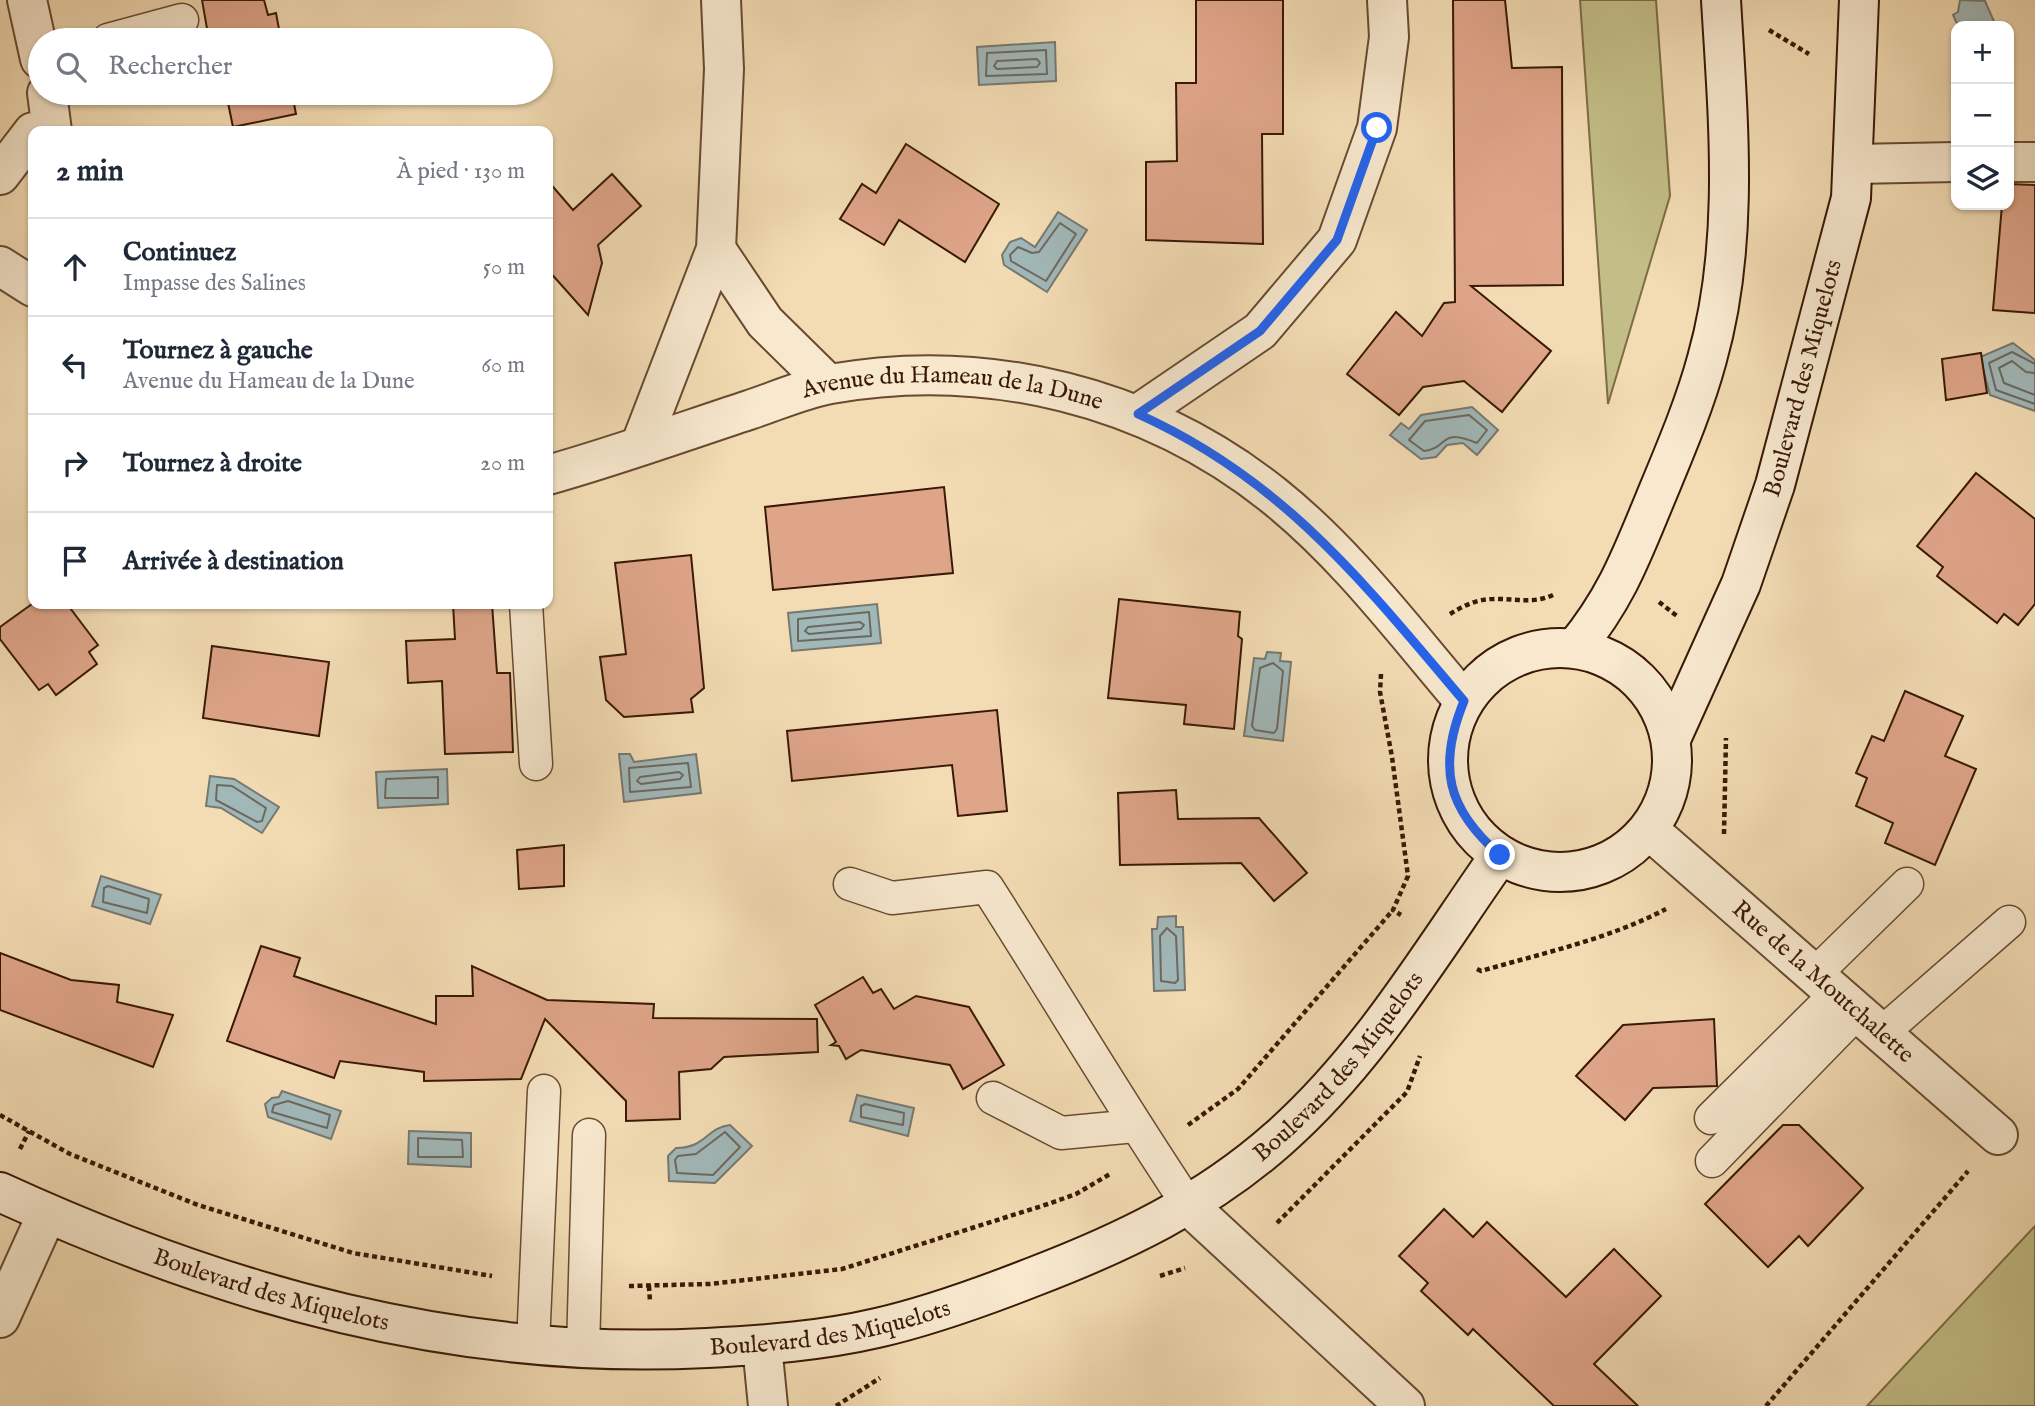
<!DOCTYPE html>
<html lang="fr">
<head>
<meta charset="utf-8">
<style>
	:root { --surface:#fff; --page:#f6f6f7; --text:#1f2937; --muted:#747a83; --line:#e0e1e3 }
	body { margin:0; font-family:"IM FELL English",serif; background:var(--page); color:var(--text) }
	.controls { position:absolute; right:21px; top:21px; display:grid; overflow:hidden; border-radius:14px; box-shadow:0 2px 5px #0004 }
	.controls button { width:63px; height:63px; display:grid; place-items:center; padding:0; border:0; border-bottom:2px solid var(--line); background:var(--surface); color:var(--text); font:35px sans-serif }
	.stop { position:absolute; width:21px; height:21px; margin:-16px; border:5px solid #2563eb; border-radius:50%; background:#fff }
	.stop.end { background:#2563eb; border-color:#fff; box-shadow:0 2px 7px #0008 }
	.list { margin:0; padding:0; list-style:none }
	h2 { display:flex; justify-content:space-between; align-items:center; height:91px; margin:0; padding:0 28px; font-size:30px }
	h2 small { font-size:23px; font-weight:400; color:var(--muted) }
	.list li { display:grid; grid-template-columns:46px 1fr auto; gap:21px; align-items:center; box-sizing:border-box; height:98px; padding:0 28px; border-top:2px solid var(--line) }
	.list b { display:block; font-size:26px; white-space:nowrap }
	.list p { margin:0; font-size:23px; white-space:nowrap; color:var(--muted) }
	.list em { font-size:23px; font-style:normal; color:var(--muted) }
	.icon { flex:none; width:38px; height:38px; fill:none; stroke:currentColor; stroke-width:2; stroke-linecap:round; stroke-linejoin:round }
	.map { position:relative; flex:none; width:2035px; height:1406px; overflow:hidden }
	.search { position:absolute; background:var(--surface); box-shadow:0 2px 5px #0004; left:28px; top:28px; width:525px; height:77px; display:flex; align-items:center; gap:18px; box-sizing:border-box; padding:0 24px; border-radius:38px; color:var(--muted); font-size:26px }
	.panel { position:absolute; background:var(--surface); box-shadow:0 2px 5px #0004; left:28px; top:126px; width:525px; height:483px; border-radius:14px }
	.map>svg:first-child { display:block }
	.green { fill:#c3be87; stroke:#7e6c46; stroke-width:2 }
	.water { fill:#a1b8b9; stroke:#777871; stroke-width:2 }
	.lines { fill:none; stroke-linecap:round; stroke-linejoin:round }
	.shore { stroke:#6d685f; stroke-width:2 }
	.building { fill:#dfa589; stroke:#391905; stroke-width:2 }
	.lane-casing { stroke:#684a31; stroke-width:35 }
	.street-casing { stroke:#684a31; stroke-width:42 }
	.secondary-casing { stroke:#391905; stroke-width:42 }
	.path { stroke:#391905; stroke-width:4.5; stroke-dasharray:5 3.5; stroke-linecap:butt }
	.lane { stroke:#f7e8ce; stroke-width:32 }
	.street { stroke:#f7e8ce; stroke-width:38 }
	.secondary { stroke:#f7e8ce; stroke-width:38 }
	.route { stroke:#2563eb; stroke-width:9 }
	.labels { text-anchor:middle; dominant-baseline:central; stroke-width:5; stroke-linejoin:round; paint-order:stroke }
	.street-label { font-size:24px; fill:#391905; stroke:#f7e8ce }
</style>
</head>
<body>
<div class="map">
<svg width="2035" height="1406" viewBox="0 0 2035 1406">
	<rect width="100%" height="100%" fill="#f3dcb4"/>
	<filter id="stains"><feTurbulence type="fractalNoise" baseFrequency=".00286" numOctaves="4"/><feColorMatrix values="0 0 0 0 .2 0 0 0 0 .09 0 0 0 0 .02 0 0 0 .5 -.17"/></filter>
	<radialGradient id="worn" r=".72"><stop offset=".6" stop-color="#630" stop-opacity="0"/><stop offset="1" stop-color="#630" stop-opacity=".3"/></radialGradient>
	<g class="green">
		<polygon points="1580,0 1656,0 1670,196 1608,404"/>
		<polygon points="2035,1226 2035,1406 1867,1406"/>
	</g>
	<g class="water">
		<polygon points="1960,0 1985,1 1996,26 1958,26 1953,15 1958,12"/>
		<polygon points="1055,42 1056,81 979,85 977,47"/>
		<polygon points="1058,212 1087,230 1047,292 1004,265 1002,255 1010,242 1021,238 1035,247"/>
		<polygon points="2013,343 2035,360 2035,411 1990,395 1980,357"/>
		<polygon points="1472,407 1498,430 1477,455 1463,443 1447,445 1436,457 1421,459 1390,435 1401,423 1409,429 1421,415"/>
		<polygon points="877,604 881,643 792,651 788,613"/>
		<polygon points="1267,652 1281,653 1280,661 1291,662 1283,741 1244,736 1254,658 1265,659"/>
		<polygon points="619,754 630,754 634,762 696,754 701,793 624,802"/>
		<polygon points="447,769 448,804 378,808 376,772"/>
		<polygon points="210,776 234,779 279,807 262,833 221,808 206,806"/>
		<polygon points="101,876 161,895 150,924 92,906"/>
		<polygon points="1176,916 1176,927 1183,927 1185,990 1154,991 1152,929 1157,929 1158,917"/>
		<polygon points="282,1091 341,1111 331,1139 268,1117 265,1104 272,1098 279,1097"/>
		<polygon points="857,1095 914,1108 908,1136 850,1121"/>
		<path d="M730 1125 752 1146 715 1183 669 1181 668 1156 676 1148C706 1148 706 1128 730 1125Z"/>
		<polygon points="409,1131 471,1133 471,1167 408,1164"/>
	</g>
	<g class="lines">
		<g class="shore">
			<polygon points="1046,50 1047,74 986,76 987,53"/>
			<polygon points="1037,59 1040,63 1037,67 997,69 994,66 997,61"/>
			<polygon points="1060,223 1076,234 1046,281 1011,261 1010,255 1018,247 1032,253 1039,252"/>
			<polyline points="2035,364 2012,352 1989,363 1996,390 2035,404"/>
			<polyline points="2035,373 2026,372 2012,361 1999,368 2004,383 2035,395"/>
			<path d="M1469 415 1487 430 1477 443C1437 427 1450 448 1424 451L1409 440 1425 421Z"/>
			<polygon points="869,612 871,636 798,641 798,619"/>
			<polygon points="860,622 864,625 861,629 809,634 805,631 808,627"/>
			<polygon points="1273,663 1283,671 1277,729 1274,733 1255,730 1252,726 1260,668"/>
			<polygon points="688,763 691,787 630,792 629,768"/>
			<polygon points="679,772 683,775 680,779 641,784 637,781 640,777"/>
			<polygon points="438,777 438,798 385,798 386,779"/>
			<polygon points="217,785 232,786 266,808 262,821 257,822 216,800"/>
			<polygon points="108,886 149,899 147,913 103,902 104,888"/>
			<polygon points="1167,928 1176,936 1178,980 1175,983 1161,981 1160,936"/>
			<polygon points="288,1101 330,1115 327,1128 272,1112 274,1105"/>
			<polygon points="865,1104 904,1113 903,1125 861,1117 861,1106"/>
			<polygon points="725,1132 740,1147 713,1175 677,1173 675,1160 678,1156 696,1154"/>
			<polygon points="418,1138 462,1140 463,1157 418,1157"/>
		</g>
	</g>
	<g class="building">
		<polygon points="202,0 264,0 268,15 276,13 281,40 209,40"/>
		<polygon points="1196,0 1283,0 1283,134 1262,134 1263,244 1146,240 1146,162 1177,161 1176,83 1196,83"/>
		<polygon points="1453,0 1505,0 1512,68 1562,67 1563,285 1471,286 1551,351 1502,412 1464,381 1423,387 1399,415 1347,374 1396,312 1422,336 1444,303 1455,302"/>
		<polygon points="226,93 292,93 296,114 233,127"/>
		<polygon points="906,144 999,204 965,262 899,220 884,245 840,219 862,184 876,193"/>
		<polygon points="612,174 641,206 598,245 602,263 588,315 548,270 548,181 573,210"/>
		<polygon points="2009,184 2035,185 2035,313 1993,310 2002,205 2009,205"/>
		<polygon points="1981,353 1987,393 1946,400 1942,359"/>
		<polygon points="1976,473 2035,519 2035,604 2018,625 2004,614 1997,623 1937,576 1943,567 1917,546"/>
		<polygon points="944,487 953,573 773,590 765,507"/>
		<polygon points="691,555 704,688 691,699 693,712 624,717 606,700 600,657 626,654 615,563"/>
		<polygon points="1119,599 1240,612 1238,636 1242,639 1234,729 1184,724 1186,705 1108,698"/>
		<polygon points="32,604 67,604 98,645 89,652 97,664 56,695 48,684 39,690 0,639 0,627"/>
		<polygon points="453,604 492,604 497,673 510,673 513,752 445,754 442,681 408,683 406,641 455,639"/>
		<polygon points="212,646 329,662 319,736 203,718"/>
		<polygon points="1905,691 1963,716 1945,756 1976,769 1935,865 1885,843 1893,823 1856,806 1867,778 1856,773 1872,736 1884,741"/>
		<polygon points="997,710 1007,811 958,816 952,765 792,781 787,731"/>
		<polygon points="1176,790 1178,819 1259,818 1307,873 1274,901 1241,863 1120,865 1118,793"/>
		<polygon points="564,845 564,886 519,889 517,850"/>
		<polygon points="261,946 300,958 294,976 436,1024 436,996 473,996 472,966 547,1000 654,1004 653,1018 817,1019 818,1052 724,1057 711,1069 679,1072 680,1119 626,1121 626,1101 545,1019 521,1079 424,1081 424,1072 340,1061 334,1078 227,1041"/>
		<polygon points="0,953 71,980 119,985 117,1002 173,1015 153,1067 0,1010"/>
		<polygon points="863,977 873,993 881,989 894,1009 916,996 969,1007 1004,1065 963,1089 950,1065 861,1050 846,1059 839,1046 831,1045 836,1042 815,1005"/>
		<polygon points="1714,1019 1717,1086 1653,1088 1625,1120 1576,1076 1623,1025"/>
		<polygon points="1783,1125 1799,1125 1863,1188 1808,1246 1799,1236 1768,1267 1705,1204"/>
		<polygon points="1444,1209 1473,1237 1487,1222 1566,1297 1614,1249 1661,1296 1594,1364 1638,1406 1554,1406 1473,1329 1468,1335 1421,1291 1428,1283 1399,1256"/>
	</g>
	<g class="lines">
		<defs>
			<g id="lane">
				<polyline points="108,40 182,20"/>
				<polyline points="526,604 536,764"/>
				<path d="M850 884 892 898 987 887C1055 993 1119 1102 1189 1206"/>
				<polyline points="1815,974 1907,884"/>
				<polyline points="1883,1032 2009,922"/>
				<polyline points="993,1098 1061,1133 1135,1126"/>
				<polyline points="1711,1118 1837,993"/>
				<polyline points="1712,1161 1858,1011"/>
				<polyline points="533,1345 544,1091"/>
				<polyline points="583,1349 589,1135"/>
			</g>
			<g id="street">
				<polyline points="27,0 40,59"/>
				<polyline points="47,93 52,131"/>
				<polyline points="2009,162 2035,162"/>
				<polyline points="1854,164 1956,162"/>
				<polyline points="0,175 33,132"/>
				<polyline points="716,249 765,322 828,384"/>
				<polyline points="0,266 33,287"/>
				<polyline points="1138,414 1260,331 1337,240 1377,128 1389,37 1387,0"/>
				<polyline points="640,446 716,249 724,69 721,0"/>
				<path id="s1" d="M548 475C616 456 682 432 749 410 776 401 803 389 830 384 987 356 1149 396 1273 495 1346 553 1404 631 1464 701"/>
				<path id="s2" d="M1649 830 1998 1135"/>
				<polyline points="1189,1206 1405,1406"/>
				<polyline points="0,1318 47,1214"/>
				<polyline points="762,1345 768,1406"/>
			</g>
			<g id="secondary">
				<path d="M1575 648C1616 598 1631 557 1655 499 1674 453 1694 407 1707 359 1740 243 1728 119 1721 0"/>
				<circle cx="1560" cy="760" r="112"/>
				<path id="s3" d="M1671 739 1741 584 1775 485 1851 198 1859 0"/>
				<path id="s4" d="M0 1192C225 1295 457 1361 707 1348 764 1345 821 1341 877 1328 930 1316 982 1297 1033 1277 1122 1243 1206 1203 1278 1139 1369 1059 1431 953 1500 855"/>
			</g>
		</defs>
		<use href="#lane" class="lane-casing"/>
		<use href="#street" class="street-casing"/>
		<use href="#secondary" class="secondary-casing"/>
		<g class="path">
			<polyline points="1769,30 1809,54"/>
			<polyline points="1659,602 1677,616"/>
			<path d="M1450 614C1463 606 1477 599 1493 599 1515 598 1533 605 1555 594"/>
			<polyline points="1381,674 1380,692 1392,757 1408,876 1393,910 1401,915"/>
			<polyline points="1724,834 1726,738"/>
			<path d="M1477 969 1481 971C1543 953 1609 939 1666 909"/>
			<polyline points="0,1115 70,1154 198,1205 353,1253 492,1276"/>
			<polyline points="1188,1125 1238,1089 1393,910"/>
			<polyline points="20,1149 29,1131"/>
			<polyline points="1277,1223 1407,1092 1420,1056"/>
			<polyline points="1160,1276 1185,1268"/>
			<polyline points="629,1286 710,1284 842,1269 1048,1204 1076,1194 1110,1174"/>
			<polyline points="649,1286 650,1302"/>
			<polyline points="836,1406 880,1378"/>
			<polyline points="1766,1406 1968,1171"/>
		</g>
		<use href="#lane" class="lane"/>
		<use href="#street" class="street"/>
		<use href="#secondary" class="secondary"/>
	</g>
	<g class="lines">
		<path class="route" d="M1377 128 1337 240 1260 331 1138 414C1283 479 1364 583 1464 701 1437 767 1447 809 1500 855"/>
	</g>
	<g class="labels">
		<g class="street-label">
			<text stroke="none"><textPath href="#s3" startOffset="385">Boulevard des Miquelots</textPath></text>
			<text stroke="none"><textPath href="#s1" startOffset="420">Avenue du Hameau de la Dune</textPath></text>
			<text stroke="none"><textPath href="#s2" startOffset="231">Rue de la Moutchalette</textPath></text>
			<text stroke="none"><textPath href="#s4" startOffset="1444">Boulevard des Miquelots</textPath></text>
			<text stroke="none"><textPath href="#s4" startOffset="289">Boulevard des Miquelots</textPath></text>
			<text stroke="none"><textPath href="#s4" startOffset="856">Boulevard des Miquelots</textPath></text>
		</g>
	</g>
	<rect width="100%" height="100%" filter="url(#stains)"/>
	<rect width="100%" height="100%" fill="url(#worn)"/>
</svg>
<div class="controls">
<button>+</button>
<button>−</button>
<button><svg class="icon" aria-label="layers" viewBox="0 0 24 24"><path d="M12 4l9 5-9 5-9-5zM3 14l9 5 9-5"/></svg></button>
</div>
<div class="stop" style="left:1377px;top:128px"></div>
<div class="stop end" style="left:1500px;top:855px"></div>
<div class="search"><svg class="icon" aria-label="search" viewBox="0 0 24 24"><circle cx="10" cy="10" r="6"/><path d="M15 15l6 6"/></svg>Rechercher</div>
<section class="panel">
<h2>2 min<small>À pied · 130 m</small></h2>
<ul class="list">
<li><svg class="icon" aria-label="ahead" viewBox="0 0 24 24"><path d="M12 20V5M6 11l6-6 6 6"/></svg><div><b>Continuez</b><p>Impasse des Salines</p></div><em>50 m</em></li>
<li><svg class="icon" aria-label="left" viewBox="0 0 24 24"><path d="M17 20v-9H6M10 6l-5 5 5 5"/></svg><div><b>Tournez à gauche</b><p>Avenue du Hameau de la Dune</p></div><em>60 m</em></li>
<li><svg class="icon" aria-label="right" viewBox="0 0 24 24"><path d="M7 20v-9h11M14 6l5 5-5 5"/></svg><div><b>Tournez à droite</b></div><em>20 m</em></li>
<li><svg class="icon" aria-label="arrive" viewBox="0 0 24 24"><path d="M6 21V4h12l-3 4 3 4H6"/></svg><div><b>Arrivée à destination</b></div></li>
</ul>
</section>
</div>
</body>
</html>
